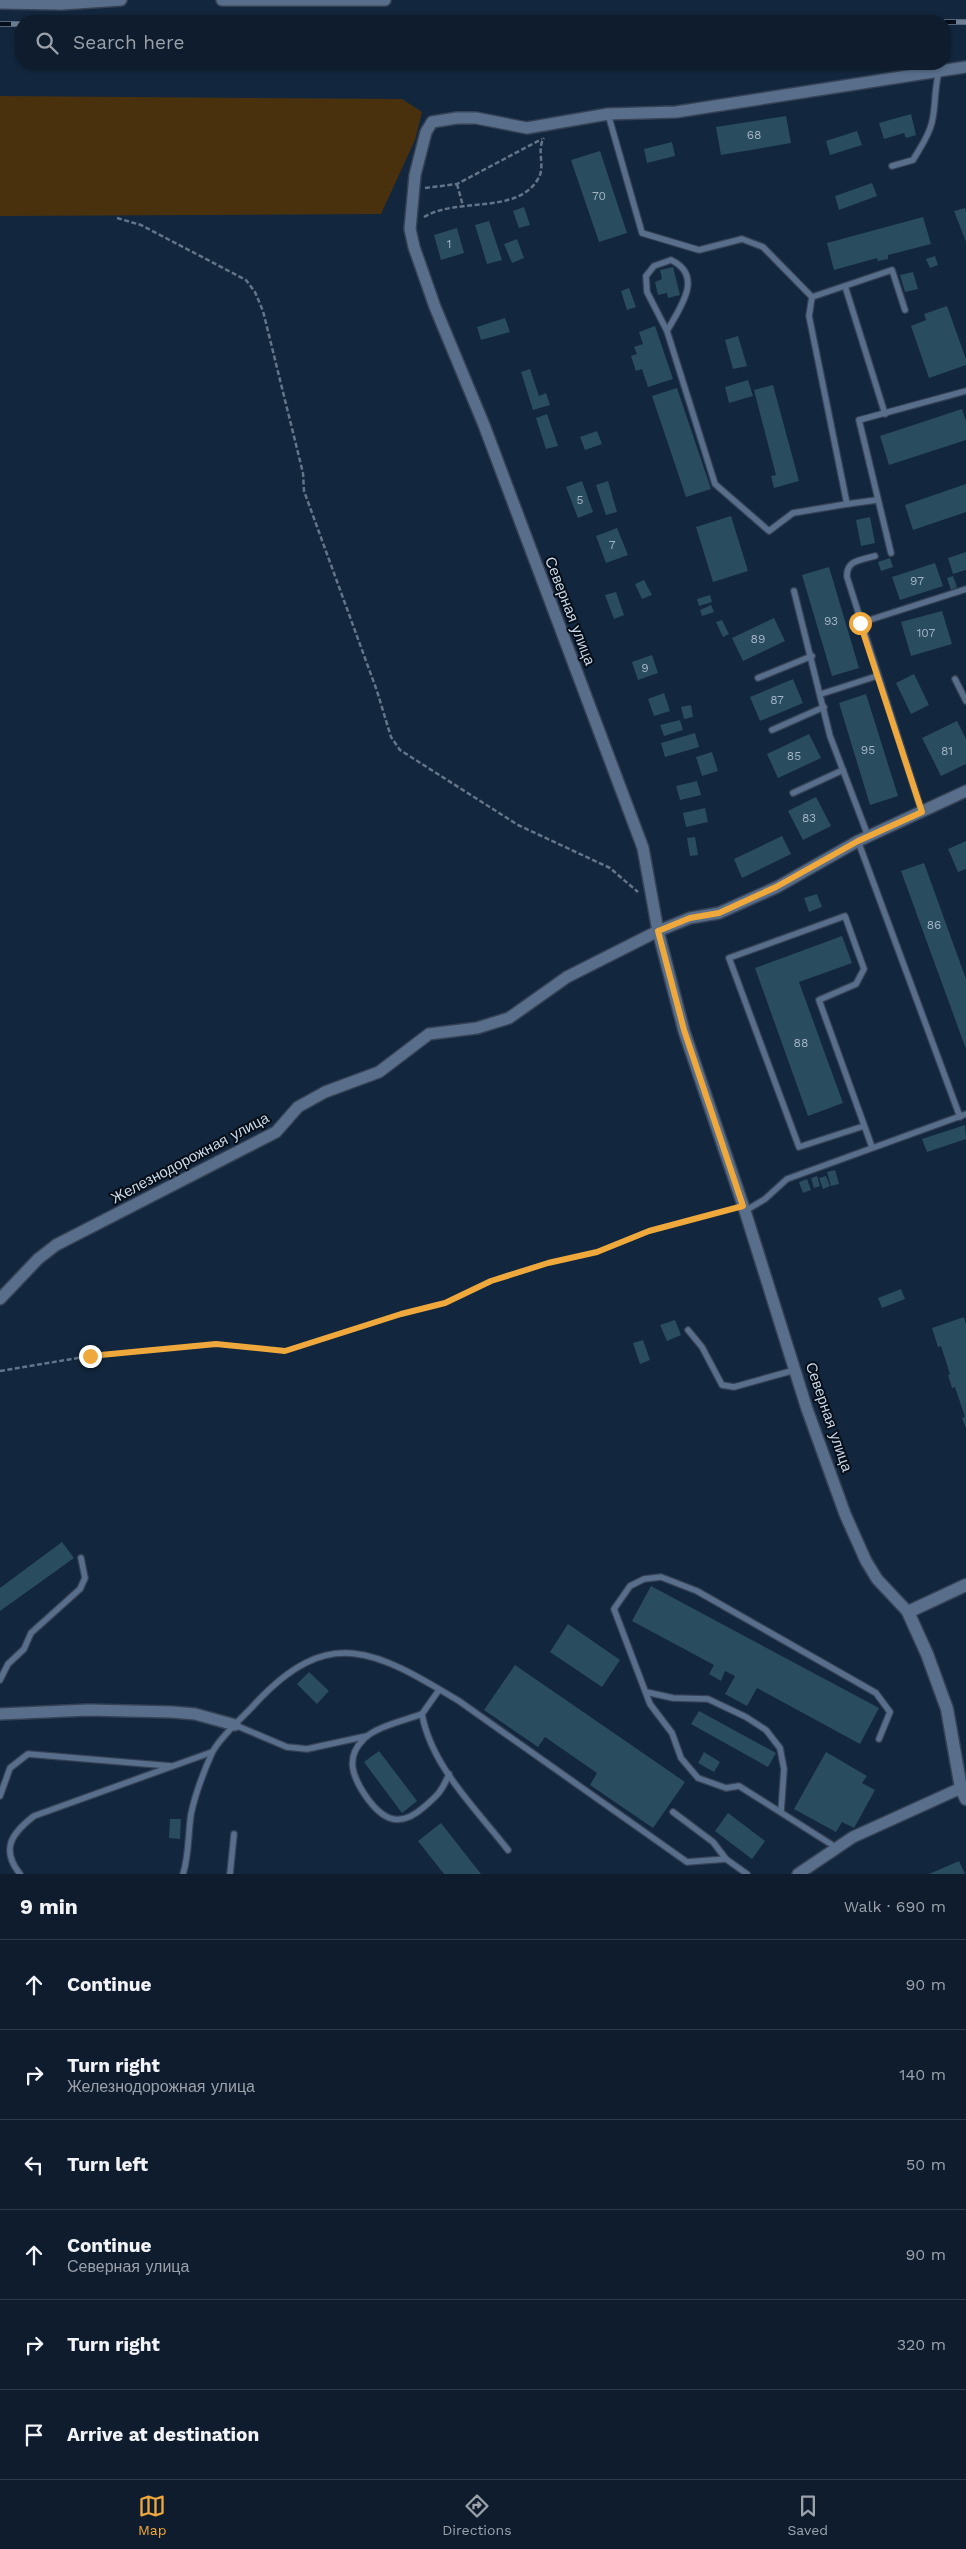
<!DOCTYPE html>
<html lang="en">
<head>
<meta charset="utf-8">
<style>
	:root { --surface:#0e1c2e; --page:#172536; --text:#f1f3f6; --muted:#9ba1aa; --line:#2e3a4a; --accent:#eea83c }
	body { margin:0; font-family:"Work Sans",sans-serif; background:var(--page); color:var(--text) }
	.stop { position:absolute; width:15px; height:15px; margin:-11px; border:4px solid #eea83c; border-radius:50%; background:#fff }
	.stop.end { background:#eea83c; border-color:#fff; box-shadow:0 1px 5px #0008 }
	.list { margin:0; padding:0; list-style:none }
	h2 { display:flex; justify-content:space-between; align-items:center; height:65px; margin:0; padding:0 20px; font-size:21px }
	h2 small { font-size:16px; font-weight:400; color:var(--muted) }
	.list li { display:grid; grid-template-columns:32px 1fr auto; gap:15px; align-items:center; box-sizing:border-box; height:90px; padding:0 20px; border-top:1px solid var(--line) }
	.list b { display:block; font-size:19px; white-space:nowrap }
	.list p { margin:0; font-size:16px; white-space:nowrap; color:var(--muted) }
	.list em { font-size:16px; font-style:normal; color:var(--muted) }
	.icon { flex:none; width:28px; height:28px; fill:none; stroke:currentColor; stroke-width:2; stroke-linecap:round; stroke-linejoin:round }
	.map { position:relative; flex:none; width:966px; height:1874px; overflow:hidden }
	.search { position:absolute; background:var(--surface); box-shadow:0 1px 4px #0004; left:15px; right:15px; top:15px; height:55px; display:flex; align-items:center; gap:12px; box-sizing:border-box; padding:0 18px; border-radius:20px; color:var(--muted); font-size:19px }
	.sheet { height:605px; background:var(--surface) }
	nav { display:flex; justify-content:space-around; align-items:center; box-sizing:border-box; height:70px; border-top:1px solid var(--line); background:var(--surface); font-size:14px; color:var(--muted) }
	nav a { display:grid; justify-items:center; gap:2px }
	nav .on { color:var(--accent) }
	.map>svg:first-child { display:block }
	.green { fill:#49310e }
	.building { fill:#2a4c5f }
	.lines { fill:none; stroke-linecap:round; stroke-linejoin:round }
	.service-casing { stroke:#354256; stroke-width:8 }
	.minor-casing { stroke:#354256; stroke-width:14 }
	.tertiary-casing { stroke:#354256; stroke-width:15 }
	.path { stroke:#647589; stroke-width:2.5; stroke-dasharray:5 2.5; stroke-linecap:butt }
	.service { stroke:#586e8a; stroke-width:5.5 }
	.minor { stroke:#586e8a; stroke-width:11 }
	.tertiary { stroke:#586e8a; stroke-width:12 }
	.rail-casing { stroke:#6e7e92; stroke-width:5.5 }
	.rail { stroke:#060f19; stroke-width:4; stroke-dasharray:11; stroke-linecap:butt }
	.route { stroke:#eea83c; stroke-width:6 }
	.labels { text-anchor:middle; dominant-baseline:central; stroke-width:4; stroke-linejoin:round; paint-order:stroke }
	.number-label { font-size:12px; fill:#a2b4c5 }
	.street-label { font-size:15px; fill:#cad7e7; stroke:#060f19 }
</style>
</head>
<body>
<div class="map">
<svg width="966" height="1874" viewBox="0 0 966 1874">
	<rect width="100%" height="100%" fill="#12263d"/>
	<polygon class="green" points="0,96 402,99 422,112 415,140 381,214 0,216"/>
	<g class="building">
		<polygon points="911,114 916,135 906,138 904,133 884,139 879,123"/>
		<polygon points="786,116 791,143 721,155 716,127"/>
		<polygon points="857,131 862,145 830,155 826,141"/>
		<polygon points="672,142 675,156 647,163 644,149"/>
		<polygon points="600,151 627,233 599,242 571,160"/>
		<polygon points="872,183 877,196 839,210 835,196"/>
		<polygon points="524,207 530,225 519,228 513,211"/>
		<polygon points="965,208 966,211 966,242 954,211"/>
		<polygon points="923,217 931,244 888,255 888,259 878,261 877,258 834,270 827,243"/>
		<polygon points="489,221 502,260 487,264 475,225"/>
		<polygon points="457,228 464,253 441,260 434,235"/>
		<polygon points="517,239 524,258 512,263 504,244"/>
		<polygon points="935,256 938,265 930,268 926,259"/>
		<polygon points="673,267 680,295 668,298 667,293 658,295 655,282 662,279 660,270"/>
		<polygon points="913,272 918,289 905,292 900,275"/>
		<polygon points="629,288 636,307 627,310 621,291"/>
		<polygon points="947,306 966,359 966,365 929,378 911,326 926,320 924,314"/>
		<polygon points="505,318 510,332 481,340 477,327"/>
		<polygon points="655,326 673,379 648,387 642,369 636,371 631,356 637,354 634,347 643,344 639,332"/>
		<polygon points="738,336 747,366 733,369 725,340"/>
		<polygon points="530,369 539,396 546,393 550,405 533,410 521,372"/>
		<polygon points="748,380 753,396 729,403 725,387"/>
		<polygon points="773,385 799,481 774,488 771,476 776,475 754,390"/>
		<polygon points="677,388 711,489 686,497 652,396"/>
		<polygon points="962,409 966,421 966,440 889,465 880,436"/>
		<polygon points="547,414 558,446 546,449 536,418"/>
		<polygon points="597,431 602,444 585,450 580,437"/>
		<polygon points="582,481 593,512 578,518 566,487"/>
		<polygon points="608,481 617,512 606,515 596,485"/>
		<polygon points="966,484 966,512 913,530 905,505"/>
		<polygon points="731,516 748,571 713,582 696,527"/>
		<polygon points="870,517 875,543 861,546 856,520"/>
		<polygon points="617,528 628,555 606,563 596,536"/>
		<polygon points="966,552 966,570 953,574 948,558"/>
		<polygon points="890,558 893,567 881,571 878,562"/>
		<polygon points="935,563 943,586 900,600 892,577"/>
		<polygon points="829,567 859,668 832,676 802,575"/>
		<polygon points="953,576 957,587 951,590 947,578"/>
		<polygon points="644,580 652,595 642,599 635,584"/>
		<polygon points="616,592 624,615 614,619 605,595"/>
		<polygon points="710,595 712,602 699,606 697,599"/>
		<polygon points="711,605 714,612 702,616 700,610"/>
		<polygon points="942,611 952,644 911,656 901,622"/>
		<polygon points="774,618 785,641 743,661 732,638"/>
		<polygon points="722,620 729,634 723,637 716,622"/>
		<polygon points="652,655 658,673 638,680 632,662"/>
		<polygon points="914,674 929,705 911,714 896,683"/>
		<polygon points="793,679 803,703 760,721 750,697"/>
		<polygon points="664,693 670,711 654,716 648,699"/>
		<polygon points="866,694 898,796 870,805 839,703"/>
		<polygon points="691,705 693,717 684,719 681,707"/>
		<polygon points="680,720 683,730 664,736 660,725"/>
		<polygon points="957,721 966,739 966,764 941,776 922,738"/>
		<polygon points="695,733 699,747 665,757 661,743"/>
		<polygon points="809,734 821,758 778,778 767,754"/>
		<polygon points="712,752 718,771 702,776 696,757"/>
		<polygon points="697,781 701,795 680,800 676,786"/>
		<polygon points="816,797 831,826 803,840 788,811"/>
		<polygon points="705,808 708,822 686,827 683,813"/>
		<polygon points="782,836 791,854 742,878 734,859"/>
		<polygon points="695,837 698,855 690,856 687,838"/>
		<polygon points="966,841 966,869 958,872 948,849"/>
		<polygon points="924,863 966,979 966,1049 901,871"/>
		<polygon points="817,894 822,907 809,912 804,898"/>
		<polygon points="842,936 852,963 799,982 843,1103 808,1116 755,968"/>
		<polygon points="965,1125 966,1139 927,1152 922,1139"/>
		<polygon points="835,1170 839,1184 831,1186 827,1172"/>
		<polygon points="817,1176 820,1186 814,1188 811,1178"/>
		<polygon points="826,1176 830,1186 823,1189 819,1178"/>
		<polygon points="807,1179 811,1190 803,1193 799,1182"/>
		<polygon points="901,1289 905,1299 882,1308 878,1298"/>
		<polygon points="964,1317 966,1324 966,1428 962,1418 965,1417 955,1387 952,1388 948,1375 950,1374 941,1346 938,1347 932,1328"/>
		<polygon points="675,1320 681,1335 667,1341 660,1325"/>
		<polygon points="643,1340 650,1360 640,1364 633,1343"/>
		<polygon points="62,1542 74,1558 0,1611 0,1588"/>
		<polygon points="651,1586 879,1708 860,1744 757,1688 747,1706 725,1694 735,1676 725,1671 721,1681 709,1674 714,1665 632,1621"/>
		<polygon points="568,1624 620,1660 602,1687 550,1652"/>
		<polygon points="515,1665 685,1782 653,1828 590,1785 597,1773 545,1737 538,1747 484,1710"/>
		<polygon points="309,1672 329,1691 317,1704 297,1684"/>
		<polygon points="699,1711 776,1753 768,1767 691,1724"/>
		<polygon points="379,1751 417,1801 402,1813 364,1762"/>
		<polygon points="704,1752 720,1762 714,1772 698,1763"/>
		<polygon points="826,1752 867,1776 862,1783 875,1790 854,1828 842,1822 836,1832 794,1809"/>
		<polygon points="728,1813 765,1841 752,1859 715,1831"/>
		<polygon points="170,1819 181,1819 180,1839 169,1838"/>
		<polygon points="441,1823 481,1874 444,1874 418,1841"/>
		<polygon points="959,1861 965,1874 929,1874"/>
	</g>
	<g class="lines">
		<defs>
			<g id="service">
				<polyline points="608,114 642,233 699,250 742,239 763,247 812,297 892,270 905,310"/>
				<path d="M892 166 913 160C920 148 929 136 932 122 936 105 934 89 939 72"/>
				<polyline points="845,286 885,414"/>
				<path d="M667 331C679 309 705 276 671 260L654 266 646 276 647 292 667 331 715 484 769 531 793 513 847 504 809 316 812 297"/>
				<polyline points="847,504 877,500"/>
				<polyline points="891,553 859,420 966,391"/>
				<path d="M875 556C861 560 846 560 847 577L922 812"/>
				<polyline points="794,591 830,736 868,836"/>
				<polyline points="860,623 966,589"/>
				<polyline points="758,678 812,656"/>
				<polyline points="955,679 966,701"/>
				<polyline points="821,694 877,676"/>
				<polyline points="772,730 824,707"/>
				<polyline points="793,793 843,770"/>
				<polyline points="858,841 960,1117"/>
				<polyline points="864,1126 799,1147 729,958 845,916 864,969 856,984 819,1000 872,1147"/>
				<polyline points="745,1211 765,1199 787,1179 966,1114"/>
				<polyline points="688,1330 702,1347 722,1385 734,1387 795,1370"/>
				<polyline points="0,1680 8,1664 24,1649 31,1633 80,1589 85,1578 81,1558"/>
				<path d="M439 1690 422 1714C431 1766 477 1810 508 1850"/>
				<polyline points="646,1692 673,1698 708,1699 746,1717 766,1730 780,1748 784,1769 781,1812"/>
				<path d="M422 1714C406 1720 374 1727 363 1740 345 1758 353 1777 365 1795 382 1820 399 1829 424 1807 438 1795 442 1791 449 1774"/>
				<polyline points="235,1725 287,1747 307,1749 367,1736"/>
				<polyline points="0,1796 10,1768 28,1754 171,1766"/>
				<polyline points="673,1812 713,1842 726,1859"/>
				<polyline points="837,1848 739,1786 726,1788 698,1778 681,1758 672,1733 650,1704 614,1609 630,1586 644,1579 661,1577 697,1591 876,1693 890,1712 879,1739"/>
				<path d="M20 1874C0 1849 12 1833 34 1816L212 1752"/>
				<path d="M183 1874C189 1856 188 1834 191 1814 195 1795 204 1771 212 1753 219 1738 242 1718 254 1705 329 1623 376 1651 459 1701L687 1862 726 1859 747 1874"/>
				<polyline points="230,1874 234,1834"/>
			</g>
			<g id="minor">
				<polyline points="222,0 385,0"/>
				<polyline points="0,3 62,4 121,0"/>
				<polyline points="0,1299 38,1259 56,1245 276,1132 298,1107 325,1092 379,1072 429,1034 477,1028 509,1018 567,977 658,931 690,918 719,913 777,887 858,841 966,791"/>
				<polyline points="908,1612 877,1579 866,1561 845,1514 807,1409 745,1211 684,1031 658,931 643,848 484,425 435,307 414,247 410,229 415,175 426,132 432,122 457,118 476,118 527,128 608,114 676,112 966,67"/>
				<polyline points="0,1714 88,1710 172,1712 195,1714 235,1725"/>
				<polyline points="798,1874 853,1837 961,1788"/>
			</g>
			<polyline id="tertiary" points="966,1585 908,1612 927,1654 947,1709 961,1788 966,1799"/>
		</defs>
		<use href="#service" class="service-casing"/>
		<use href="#minor" class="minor-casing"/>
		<use href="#tertiary" class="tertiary-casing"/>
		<g class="path">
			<polyline points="457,184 463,206"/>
			<polyline points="425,188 457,184 542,139"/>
			<path d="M424 217C456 197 517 215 538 179 546 167 536 150 544 138"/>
			<polyline points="117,218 141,225 246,280 255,292 263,311 303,473 304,491 377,691 391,737 400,750 518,825 610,868 638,892"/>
			<polyline points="0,1371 90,1356 216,1343 285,1351 401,1315 445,1303 491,1281 548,1263 597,1252 649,1231 730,1209"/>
		</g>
		<use href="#service" class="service"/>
		<use href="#minor" class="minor"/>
		<use href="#tertiary" class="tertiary"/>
		<defs>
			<g id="rail">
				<polyline points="945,22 966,22"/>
				<polyline points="0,24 21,24"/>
			</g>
		</defs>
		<use href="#rail" class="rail-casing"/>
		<use href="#rail" class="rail"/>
	</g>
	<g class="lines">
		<polyline class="route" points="90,1356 216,1344 285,1351 401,1314 445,1303 491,1281 548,1263 597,1252 649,1231 743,1206 684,1030 658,931 690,918 719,913 776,887 858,841 922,812 860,623"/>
	</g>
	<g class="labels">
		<g class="number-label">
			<text x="754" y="135">68</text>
			<text x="599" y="196">70</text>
			<text x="449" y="244">1</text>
			<text x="580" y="500">5</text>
			<text x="612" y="545">7</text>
			<text x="917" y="581">97</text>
			<text x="831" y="621">93</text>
			<text x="926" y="633">107</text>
			<text x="758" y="639">89</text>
			<text x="645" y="668">9</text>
			<text x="777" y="700">87</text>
			<text x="868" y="750">95</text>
			<text x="947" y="751">81</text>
			<text x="794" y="756">85</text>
			<text x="809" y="818">83</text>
			<text x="934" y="925">86</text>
			<text x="801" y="1043">88</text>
		</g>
		<g class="street-label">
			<text transform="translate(570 611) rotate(69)">Северная улица</text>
			<text transform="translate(190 1158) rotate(-28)">Железнодорожная улица</text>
			<text transform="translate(829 1417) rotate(71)">Северная улица</text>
		</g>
	</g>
</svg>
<div class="stop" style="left:860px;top:623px"></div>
<div class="stop end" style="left:90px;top:1356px"></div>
<div class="search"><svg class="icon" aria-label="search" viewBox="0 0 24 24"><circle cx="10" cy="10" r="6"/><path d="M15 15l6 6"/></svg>Search here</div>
</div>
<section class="sheet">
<h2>9 min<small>Walk · 690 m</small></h2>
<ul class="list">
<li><svg class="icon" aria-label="ahead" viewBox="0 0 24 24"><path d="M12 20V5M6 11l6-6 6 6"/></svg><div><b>Continue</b></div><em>90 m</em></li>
<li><svg class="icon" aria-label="right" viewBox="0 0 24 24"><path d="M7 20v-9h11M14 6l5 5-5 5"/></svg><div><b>Turn right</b><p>Железнодорожная улица</p></div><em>140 m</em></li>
<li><svg class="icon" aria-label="left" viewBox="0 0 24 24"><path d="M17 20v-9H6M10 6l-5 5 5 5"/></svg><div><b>Turn left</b></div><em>50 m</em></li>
<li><svg class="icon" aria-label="ahead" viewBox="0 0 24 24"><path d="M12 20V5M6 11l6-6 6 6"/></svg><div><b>Continue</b><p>Северная улица</p></div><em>90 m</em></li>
<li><svg class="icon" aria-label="right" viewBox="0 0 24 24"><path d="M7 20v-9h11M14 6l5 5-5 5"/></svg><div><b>Turn right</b></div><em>320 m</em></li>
<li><svg class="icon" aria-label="arrive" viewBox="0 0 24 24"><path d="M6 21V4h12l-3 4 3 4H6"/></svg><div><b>Arrive at destination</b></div></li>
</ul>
</section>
<nav>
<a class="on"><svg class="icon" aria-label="map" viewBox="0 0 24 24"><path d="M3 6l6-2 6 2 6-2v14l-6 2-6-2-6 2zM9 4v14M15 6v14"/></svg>Map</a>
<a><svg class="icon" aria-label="directions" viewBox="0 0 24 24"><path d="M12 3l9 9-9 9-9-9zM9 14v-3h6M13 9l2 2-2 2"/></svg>Directions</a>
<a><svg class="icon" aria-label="saved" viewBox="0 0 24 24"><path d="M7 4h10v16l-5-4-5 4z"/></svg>Saved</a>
</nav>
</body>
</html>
